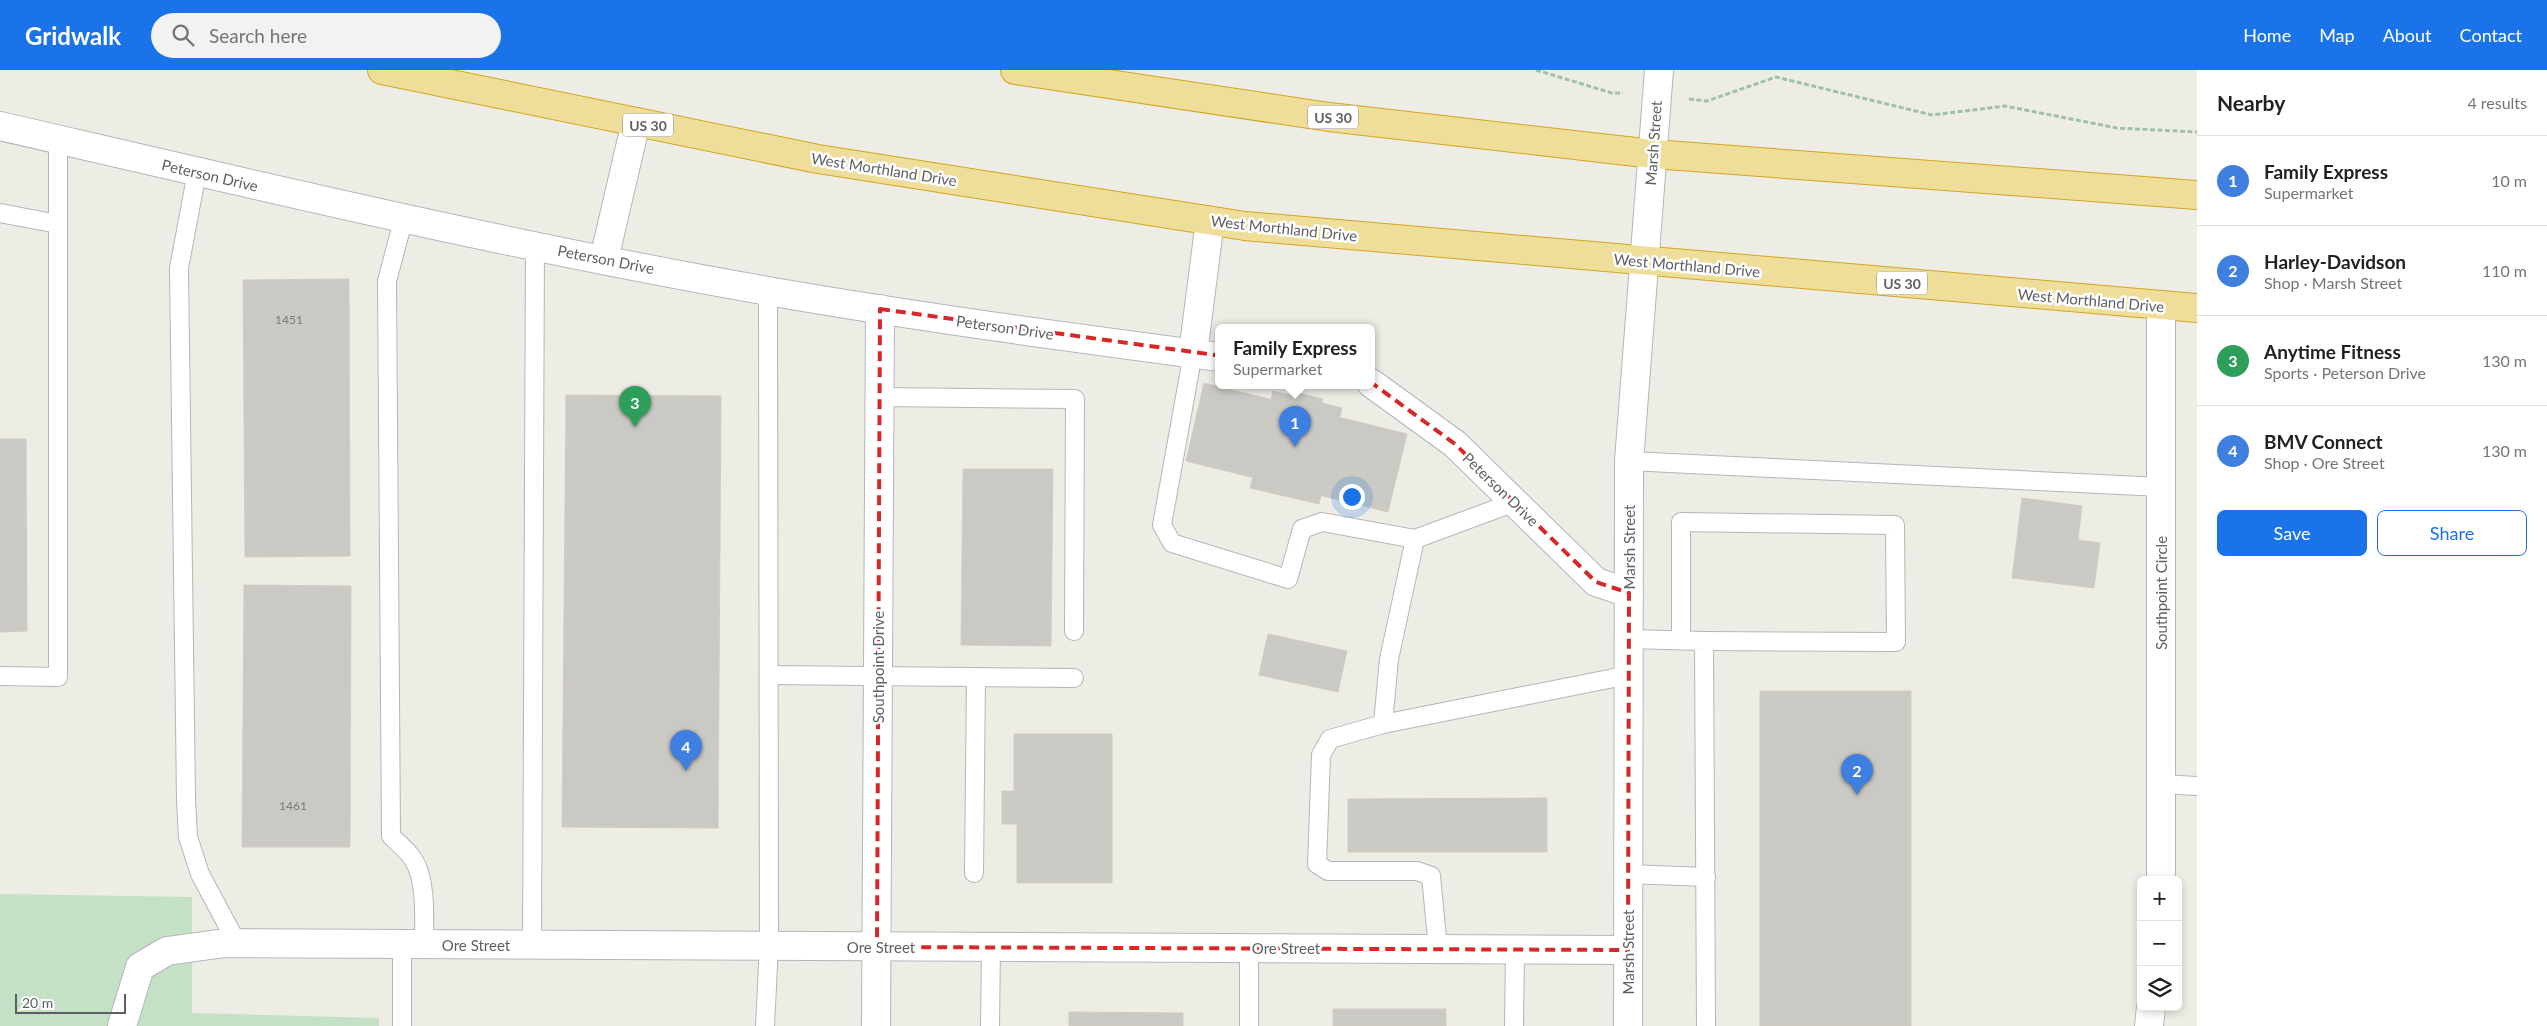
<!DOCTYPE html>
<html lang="en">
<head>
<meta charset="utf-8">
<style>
	:root { --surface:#fff; --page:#f2f2f2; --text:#202124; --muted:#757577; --line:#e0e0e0; --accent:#1a73e8 }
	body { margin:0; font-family:Lato,sans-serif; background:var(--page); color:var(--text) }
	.controls { position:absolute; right:15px; bottom:15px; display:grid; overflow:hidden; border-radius:8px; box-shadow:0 2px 8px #0003 }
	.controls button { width:45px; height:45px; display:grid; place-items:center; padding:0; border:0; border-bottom:1px solid var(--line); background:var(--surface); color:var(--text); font:25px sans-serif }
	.scale { position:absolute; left:15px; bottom:12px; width:111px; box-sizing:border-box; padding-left:5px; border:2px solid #5d5f63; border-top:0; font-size:14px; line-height:18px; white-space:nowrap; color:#5d5f63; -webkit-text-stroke:4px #fff; paint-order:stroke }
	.you { position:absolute; left:1351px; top:426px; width:18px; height:18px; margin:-12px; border:4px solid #fff; border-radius:50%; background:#1a73e8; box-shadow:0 0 0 8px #1a73e833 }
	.badge { display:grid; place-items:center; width:32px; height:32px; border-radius:50%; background:var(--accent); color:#fff; font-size:16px; font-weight:700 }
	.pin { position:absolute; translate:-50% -41px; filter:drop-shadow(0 1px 2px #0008) }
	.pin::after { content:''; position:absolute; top:26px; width:18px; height:15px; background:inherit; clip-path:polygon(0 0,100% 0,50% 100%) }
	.popup { position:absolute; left:1215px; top:254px; width:160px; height:65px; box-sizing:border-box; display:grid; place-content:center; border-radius:8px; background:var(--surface); filter:drop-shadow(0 1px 4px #0005); font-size:16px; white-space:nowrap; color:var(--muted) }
	.popup b { font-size:19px; color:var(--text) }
	.popup::after { content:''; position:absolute; left:50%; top:100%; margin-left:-10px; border:10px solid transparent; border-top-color:var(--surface) }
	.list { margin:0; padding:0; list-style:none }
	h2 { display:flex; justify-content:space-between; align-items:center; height:65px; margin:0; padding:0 20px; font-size:21px }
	h2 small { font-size:16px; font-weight:400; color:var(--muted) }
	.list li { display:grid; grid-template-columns:32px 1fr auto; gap:15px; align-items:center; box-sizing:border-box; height:90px; padding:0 20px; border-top:1px solid var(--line) }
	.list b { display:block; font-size:19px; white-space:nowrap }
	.list p { margin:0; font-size:16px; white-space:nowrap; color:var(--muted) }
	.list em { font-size:16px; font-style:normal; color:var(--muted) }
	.actions { display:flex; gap:10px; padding:15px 20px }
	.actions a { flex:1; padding:11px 0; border:1px solid var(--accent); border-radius:8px; text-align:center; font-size:18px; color:var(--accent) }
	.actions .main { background:var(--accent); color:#fff }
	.icon { flex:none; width:28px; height:28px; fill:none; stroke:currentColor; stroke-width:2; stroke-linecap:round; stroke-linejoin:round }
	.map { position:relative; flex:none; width:2197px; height:956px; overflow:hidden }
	header { display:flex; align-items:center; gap:30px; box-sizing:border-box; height:70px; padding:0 25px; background:var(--accent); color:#fff }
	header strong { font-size:24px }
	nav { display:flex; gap:28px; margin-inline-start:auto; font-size:18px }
	.search { width:350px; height:45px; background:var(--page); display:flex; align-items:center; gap:12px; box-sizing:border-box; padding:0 18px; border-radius:28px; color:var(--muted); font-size:19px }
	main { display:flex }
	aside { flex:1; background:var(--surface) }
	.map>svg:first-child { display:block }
	.green { fill:#c4e1c6 }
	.building { fill:#cac9c3; stroke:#d1cdc4 }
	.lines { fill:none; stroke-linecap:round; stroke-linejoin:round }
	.lane-casing { stroke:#b5b6ba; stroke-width:20 }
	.street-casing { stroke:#b5b6ba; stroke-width:30 }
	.highway-casing { stroke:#d4a51e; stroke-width:30 }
	.path { stroke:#9ec1aa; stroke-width:3; stroke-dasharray:5 2.5; stroke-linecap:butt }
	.lane { stroke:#fff; stroke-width:18 }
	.street { stroke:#fff; stroke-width:28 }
	.highway { stroke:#efde9a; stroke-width:28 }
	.marked { fill:none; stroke:#d62828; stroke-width:4; stroke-dasharray:10 6; stroke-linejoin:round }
	.labels { text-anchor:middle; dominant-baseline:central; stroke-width:5; stroke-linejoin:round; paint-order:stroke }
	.number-label { font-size:12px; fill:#787a7b }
	.shield { fill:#fff; stroke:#8e8f92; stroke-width:1 }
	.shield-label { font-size:14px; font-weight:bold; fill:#5d5f63 }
	.street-label { font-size:15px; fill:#5d5f63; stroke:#fff }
</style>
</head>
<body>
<header>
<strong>Gridwalk</strong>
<div class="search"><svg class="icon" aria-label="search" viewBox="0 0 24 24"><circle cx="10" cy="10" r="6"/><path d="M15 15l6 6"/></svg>Search here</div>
<nav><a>Home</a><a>Map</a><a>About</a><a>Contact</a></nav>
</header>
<main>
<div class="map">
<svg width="2197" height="956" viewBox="0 0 2197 956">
	<rect width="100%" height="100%" fill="#edece5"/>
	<polygon class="green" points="0,824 192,827 192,943 379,948 379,956 0,956"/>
	<g class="building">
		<polygon points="349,209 350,486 245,487 243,210"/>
		<polygon points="1204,313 1273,330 1255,408 1186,391"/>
		<polygon points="1273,321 1294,326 1295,322 1323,329 1322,333 1342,338 1319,434 1250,418"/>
		<polygon points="566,325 721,326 718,758 562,757"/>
		<polygon points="1338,347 1407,364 1388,442 1319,425"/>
		<polygon points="0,369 26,369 27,561 0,562"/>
		<polygon points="963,399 1053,399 1051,576 961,575"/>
		<polygon points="2022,428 2082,436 2078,470 2100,473 2094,518 2012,508"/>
		<polygon points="244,515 351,516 350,777 242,777"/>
		<polygon points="1268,564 1347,581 1338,622 1259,605"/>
		<rect x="1760" y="621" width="151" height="335"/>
		<polygon points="1014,664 1112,664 1112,813 1017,813 1017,754 1002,754 1002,721 1014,721"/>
		<polygon points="1547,728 1547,782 1348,782 1348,729"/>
		<rect x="1333" y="939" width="113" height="17"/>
		<polygon points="1069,942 1183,943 1183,956 1069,956"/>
	</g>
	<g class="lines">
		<defs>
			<g id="lane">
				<polyline points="197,102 179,198 186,729 188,767 200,804 237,873"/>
				<polyline points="0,143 58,154"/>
				<path d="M404 147 387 211 391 766C398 773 408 781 413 789 427 810 424 850 424 875"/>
				<polyline points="1193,283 1162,455 1172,473 1288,509 1302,459 1322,452 1415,469 1389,589 1383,654"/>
				<polyline points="879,327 1075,329 1074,561"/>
				<polyline points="1629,391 2161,417"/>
				<polyline points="1415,469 1515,432"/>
				<polyline points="1629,569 1704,571 1706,956"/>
				<polyline points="1681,570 1681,452 1895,455 1896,572 1704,571"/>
				<polyline points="769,605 1074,608"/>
				<polyline points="0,606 58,607 58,69"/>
				<polyline points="2161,714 2197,716"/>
				<polyline points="974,803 976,607"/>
				<polyline points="1628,804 1706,807"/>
				<polyline points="402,875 402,956"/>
				<polyline points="532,875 535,175"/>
				<polyline points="1438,879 1431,806 1417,801 1328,801 1317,794 1321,685 1330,669 1383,654 1629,605"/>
				<polyline points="765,956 769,876 768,221"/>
				<polyline points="990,956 991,877"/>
				<polyline points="1249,956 1249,878"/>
				<polyline points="1514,956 1515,880"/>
			</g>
			<g id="street">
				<path d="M0 56C255 115 510 176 768 221 917 247 1068 267 1219 287"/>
				<polyline points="604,189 636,52"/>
				<polyline points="1193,283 1210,151"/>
				<polyline points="1371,313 1455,374 1596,512 1629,523"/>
				<polyline points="2161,810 2161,236"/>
				<polyline points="122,956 140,897 167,881 225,873 1628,880"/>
				<polyline points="876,956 880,239"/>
				<polyline points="1628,956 1629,391 1659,0"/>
				<polyline points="2149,956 2151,937"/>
			</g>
			<g id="highway">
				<polyline points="382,0 818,89 1245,156 2197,238"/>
				<polyline points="1015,0 1329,47 1653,84 2197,125"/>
			</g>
		</defs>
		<use href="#lane" class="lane-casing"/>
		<use href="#street" class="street-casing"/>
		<use href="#highway" class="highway-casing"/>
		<g class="path">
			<polyline points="1536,0 1612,23 1623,23"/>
			<polyline points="1689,29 1707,31 1776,7 1932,45 2005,36 2117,58 2197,62"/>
		</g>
		<use href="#lane" class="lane"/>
		<use href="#street" class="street"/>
		<use href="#highway" class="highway"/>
	</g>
	<path class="marked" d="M880 239 1361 305 1455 374 1596 512 1629 523 1628 880 877 877Z"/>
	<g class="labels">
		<g class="number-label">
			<text x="289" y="249">1451</text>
			<text x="293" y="735">1461</text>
		</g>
		<g class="shield">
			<rect x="1308" y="35.5" width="50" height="23" rx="4"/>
			<rect x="623" y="43.5" width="50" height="23" rx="4"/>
			<rect x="1877" y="201.5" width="50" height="23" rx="4"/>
		</g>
		<g class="shield-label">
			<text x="1333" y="47">US 30</text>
			<text x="648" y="55">US 30</text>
			<text x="1902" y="213">US 30</text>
		</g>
		<g class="street-label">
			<text transform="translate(1653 73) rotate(-86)">Marsh Street</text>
			<text transform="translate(884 99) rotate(9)">West Morthland Drive</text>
			<text transform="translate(210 105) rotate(13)">Peterson Drive</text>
			<text transform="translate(1284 158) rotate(6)">West Morthland Drive</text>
			<text transform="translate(606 189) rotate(11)">Peterson Drive</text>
			<text transform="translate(1687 195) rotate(5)">West Morthland Drive</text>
			<text transform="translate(2091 230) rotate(5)">West Morthland Drive</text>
			<text transform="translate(1005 257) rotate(8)">Peterson Drive</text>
			<text transform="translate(1501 419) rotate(44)">Peterson Drive</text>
			<text transform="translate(1629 477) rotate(-90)">Marsh Street</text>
			<text transform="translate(2161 523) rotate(-90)">Southpoint Circle</text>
			<text transform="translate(878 597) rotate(-90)">Southpoint Drive</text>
			<text x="476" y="875">Ore Street</text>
			<text x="881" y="877">Ore Street</text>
			<text x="1286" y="878">Ore Street</text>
			<text transform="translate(1628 882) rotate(-90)">Marsh Street</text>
		</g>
	</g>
</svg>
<div class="controls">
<button>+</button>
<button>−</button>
<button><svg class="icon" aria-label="layers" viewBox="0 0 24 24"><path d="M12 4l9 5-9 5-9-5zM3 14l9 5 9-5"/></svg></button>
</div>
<div class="scale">20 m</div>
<div class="you"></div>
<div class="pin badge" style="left:1295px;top:377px;background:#3f7fe0">1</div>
<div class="popup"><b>Family Express</b>Supermarket</div>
<div class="pin badge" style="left:1857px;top:725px;background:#3f7fe0">2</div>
<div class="pin badge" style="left:635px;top:357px;background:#2e9e5b">3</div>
<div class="pin badge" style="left:686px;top:701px;background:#3f7fe0">4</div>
</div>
<aside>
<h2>Nearby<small>4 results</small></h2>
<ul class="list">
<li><span class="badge" style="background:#3f7fe0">1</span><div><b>Family Express</b><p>Supermarket</p></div><em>10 m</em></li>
<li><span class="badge" style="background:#3f7fe0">2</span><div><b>Harley-Davidson</b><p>Shop · Marsh Street</p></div><em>110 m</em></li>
<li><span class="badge" style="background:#2e9e5b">3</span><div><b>Anytime Fitness</b><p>Sports · Peterson Drive</p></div><em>130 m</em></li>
<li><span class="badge" style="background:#3f7fe0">4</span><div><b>BMV Connect</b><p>Shop · Ore Street</p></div><em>130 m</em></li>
</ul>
<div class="actions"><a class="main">Save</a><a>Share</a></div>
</aside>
</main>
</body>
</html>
